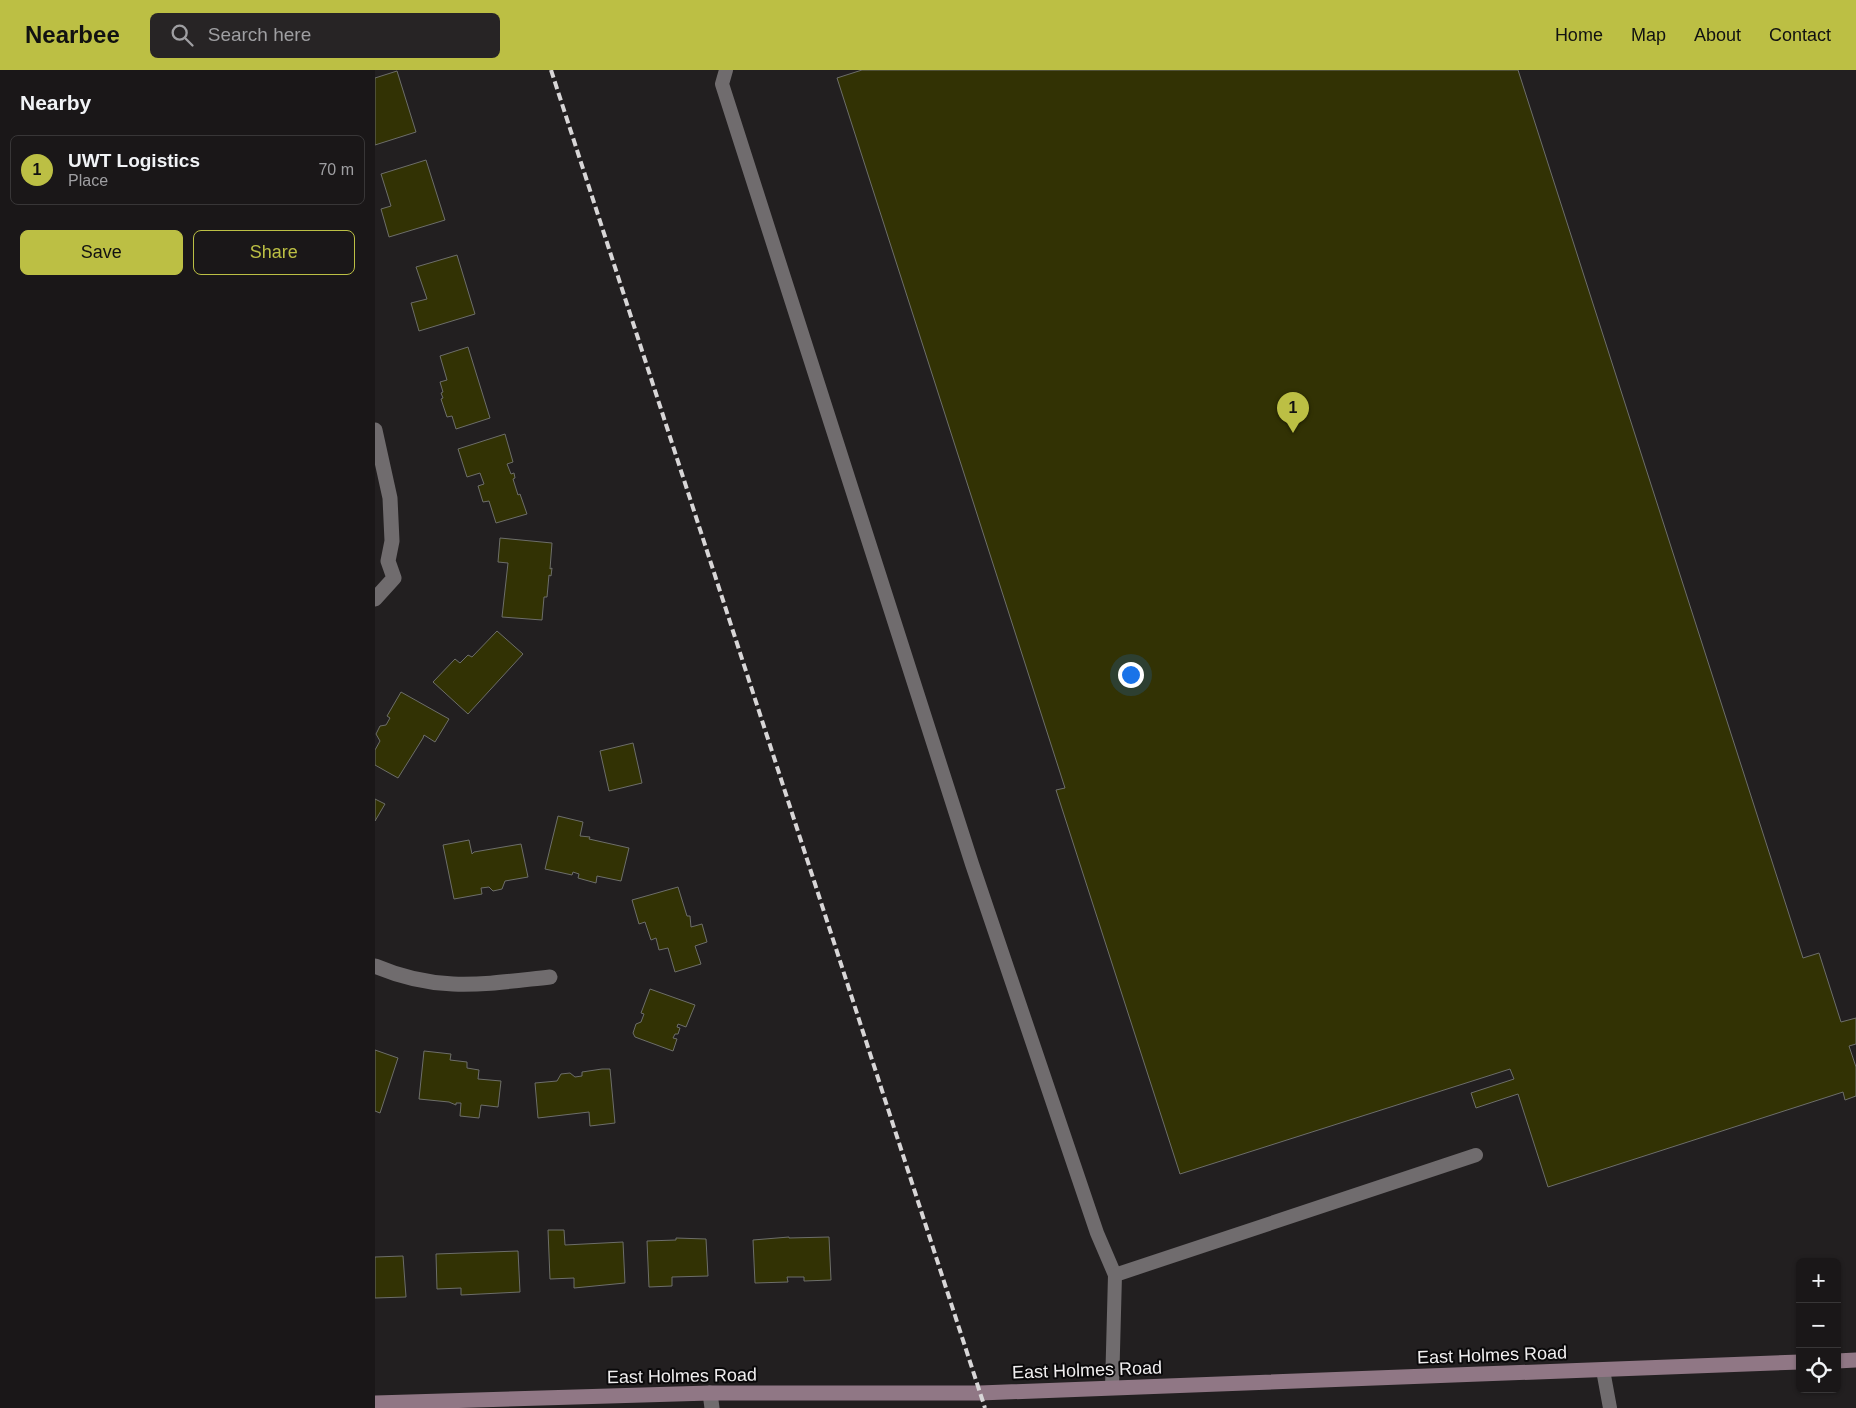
<!DOCTYPE html>
<html lang="en">
<head>
<meta charset="utf-8">
<style>
	:root { --surface:#1a1718; --page:#272425; --text:#f1f3f6; --muted:#9f9fa2; --line:#383637; --accent:#bcbf44 }
	body { margin:0; font-family:Arial,sans-serif; background:var(--page); color:var(--text) }
	.controls { position:absolute; right:15px; bottom:15px; display:grid; overflow:hidden; border-radius:8px; box-shadow:0 1px 4px #0004 }
	.controls button { width:45px; height:45px; display:grid; place-items:center; padding:0; border:0; border-bottom:1px solid var(--line); background:var(--surface); color:var(--text); font:25px sans-serif }
	.you { position:absolute; left:755px; top:604px; width:18px; height:18px; margin:-12px; border:4px solid #fff; border-radius:50%; background:#1a73e8; box-shadow:0 0 0 8px #1a73e833 }
	.badge { display:grid; place-items:center; width:32px; height:32px; border-radius:50%; background:var(--accent); color:#111; font-size:16px; font-weight:700 }
	.pin { position:absolute; translate:-50% -41px; filter:drop-shadow(0 1px 2px #0008) }
	.pin::after { content:''; position:absolute; top:26px; width:18px; height:15px; background:inherit; clip-path:polygon(0 0,100% 0,50% 100%) }
	.list { margin:0; padding:0; list-style:none }
	h2 { display:flex; justify-content:space-between; align-items:center; height:65px; margin:0; padding:0 20px; font-size:21px }
	h2 small { font-size:16px; font-weight:400; color:var(--muted) }
	.list li { display:grid; grid-template-columns:32px 1fr auto; gap:15px; align-items:center; box-sizing:border-box; height:70px; margin:0 10px 10px; padding:0 10px; border:1px solid var(--line); border-radius:8px }
	.list b { display:block; font-size:19px; white-space:nowrap }
	.list p { margin:0; font-size:16px; white-space:nowrap; color:var(--muted) }
	.list em { font-size:16px; font-style:normal; color:var(--muted) }
	.actions { display:flex; gap:10px; padding:15px 20px }
	.actions a { flex:1; padding:11px 0; border:1px solid var(--accent); border-radius:8px; text-align:center; font-size:18px; color:var(--accent) }
	.actions .main { background:var(--accent); color:#111 }
	.icon { flex:none; width:28px; height:28px; fill:none; stroke:currentColor; stroke-width:2; stroke-linecap:round; stroke-linejoin:round }
	.map { position:relative; flex:none; width:1481px; height:1338px; overflow:hidden }
	header { display:flex; align-items:center; gap:30px; box-sizing:border-box; height:70px; padding:0 25px; background:var(--accent); color:#111 }
	header strong { font-size:24px }
	nav { display:flex; gap:28px; margin-inline-start:auto; font-size:18px }
	.search { width:350px; height:45px; background:var(--page); display:flex; align-items:center; gap:12px; box-sizing:border-box; padding:0 18px; border-radius:8px; color:var(--muted); font-size:19px }
	main { display:flex }
	aside { flex:1; background:var(--surface) }
	.map>svg:first-child { display:block }
	.building { fill:#323204; stroke:#6d6e6a }
	.lines { fill:none; stroke-linecap:round; stroke-linejoin:round }
	.lane { stroke:#706c6e; stroke-width:14 }
	.street { stroke:#706c6e; stroke-width:15 }
	.secondary { stroke:#907785; stroke-width:15 }
	.rail { stroke:#d8d6d7; stroke-width:4; stroke-dasharray:8 4; stroke-linecap:butt }
	.labels { text-anchor:middle; dominant-baseline:central; stroke-width:4; stroke-linejoin:round; paint-order:stroke }
	.street-label { font-size:18px; fill:#f0eeef; stroke:#0a090a }
</style>
</head>
<body>
<header>
<strong>Nearbee</strong>
<div class="search"><svg class="icon" aria-label="search" viewBox="0 0 24 24"><circle cx="10" cy="10" r="6"/><path d="M15 15l6 6"/></svg>Search here</div>
<nav><a>Home</a><a>Map</a><a>About</a><a>Contact</a></nav>
</header>
<main>
<aside>
<h2>Nearby<small></small></h2>
<ul class="list">
<li><span class="badge">1</span><div><b>UWT Logistics</b><p>Place</p></div><em>70 m</em></li>
</ul>
<div class="actions"><a class="main">Save</a><a>Share</a></div>
</aside>
<div class="map">
<svg width="1481" height="1338" viewBox="0 0 1481 1338">
	<rect width="100%" height="100%" fill="#221f20"/>
	<g class="building">
		<polygon points="487,0 1143,0 1428,888 1444,883 1466,952 1481,948 1481,974 1474,976 1481,997 1481,1026 1470,1030 1468,1022 1173,1117 1143,1024 1101,1038 1096,1023 1139,1009 1135,999 805,1104 681,720 690,718 462,8"/>
		<polygon points="22,1 41,62 0,75 0,8"/>
		<polygon points="51,90 70,150 14,167 6,139 16,136 6,104"/>
		<polygon points="82,185 100,244 44,261 36,233 52,229 41,197"/>
		<polygon points="93,277 115,348 81,359 77,346 72,347 66,329 68,328 66,323 68,322 65,312 72,310 65,286"/>
		<polygon points="130,364 138,392 132,394 136,404 139,403 140,408 138,409 143,425 145,424 152,444 121,453 114,431 108,432 103,416 109,414 105,403 92,407 83,379"/>
		<polygon points="125,468 177,473 175,499 177,498 176,506 174,505 172,527 169,527 167,550 127,547 133,493 123,492"/>
		<polygon points="122,561 148,584 93,644 58,612 80,589 85,593 93,585 97,587"/>
		<polygon points="26,622 74,649 60,672 49,665 48,668 23,708 0,695 0,680 5,671 1,664 5,656 11,655 15,648 12,646"/>
		<polygon points="258,673 267,713 234,721 225,681"/>
		<polygon points="0,729 10,734 0,751"/>
		<polygon points="183,746 208,752 205,766 215,767 214,769 254,778 246,811 222,806 221,813 203,808 204,804 198,802 197,805 170,799"/>
		<polygon points="94,770 97,784 99,782 146,774 153,807 130,811 127,819 118,821 114,817 106,818 107,824 79,829 68,775"/>
		<polygon points="303,817 312,846 315,846 316,857 327,854 332,872 320,876 326,894 300,902 293,878 284,880 281,868 276,870 270,852 264,854 257,830"/>
		<polygon points="275,919 320,935 311,957 303,954 302,957 305,958 303,964 300,964 298,968 302,969 298,981 260,967 258,963 261,954 266,952 269,944 266,943"/>
		<polygon points="0,980 23,988 5,1043 0,1041"/>
		<polygon points="49,981 76,984 75,990 92,992 92,998 104,1000 103,1009 126,1011 123,1037 106,1035 104,1048 85,1046 86,1033 81,1033 81,1035 74,1032 44,1029"/>
		<polygon points="227,999 235,999 240,1053 215,1056 214,1042 163,1048 160,1013 182,1011 186,1004 195,1003 200,1007 207,1006 207,1002"/>
		<polygon points="173,1160 189,1160 190,1175 248,1172 250,1213 199,1218 199,1208 175,1209"/>
		<polygon points="414,1167 414,1168 454,1167 456,1210 429,1211 429,1207 412,1207 413,1212 380,1213 378,1170"/>
		<polygon points="301,1168 331,1169 333,1206 297,1207 297,1216 274,1217 272,1171 301,1170"/>
		<polygon points="143,1181 145,1222 86,1225 86,1218 62,1219 61,1184"/>
		<polygon points="28,1186 31,1227 0,1228 0,1187"/>
	</g>
	<g class="lines">
		<g class="lane">
			<polyline points="351,0 347,14 597,794 722,1163 740,1205"/>
			<polyline points="1228,1300 1235,1338"/>
			<polyline points="737,1318 740,1205 1101,1085"/>
		</g>
		<g class="street">
			<polyline points="0,360 15,428 17,471 13,491 19,508 0,529"/>
			<path d="M0 896C63 923 109 914 175 907"/>
			<polyline points="335,1323 337,1338"/>
		</g>
		<g class="secondary">
			<polyline points="1462,1291 1481,1290"/>
			<polyline points="0,1333 335,1323 605,1323 1425,1292"/>
		</g>
		<polyline class="rail" points="176,0 610,1338"/>
	</g>
	<g class="labels">
		<g class="street-label">
			<text transform="translate(1117 1285) rotate(-2)">East Holmes Road</text>
			<text transform="translate(712 1300) rotate(-2)">East Holmes Road</text>
			<text transform="translate(307 1306) rotate(-1)">East Holmes Road</text>
		</g>
	</g>
</svg>
<div class="controls">
<button>+</button>
<button>−</button>
<button><svg class="icon" aria-label="locate" viewBox="0 0 24 24"><circle cx="12" cy="12" r="6"/><path d="M12 2v4M12 18v4M2 12h4M18 12h4"/></svg></button>
</div>
<div class="you"></div>
<div class="pin badge" style="left:918px;top:363px">1</div>
</div>
</main>
</body>
</html>
